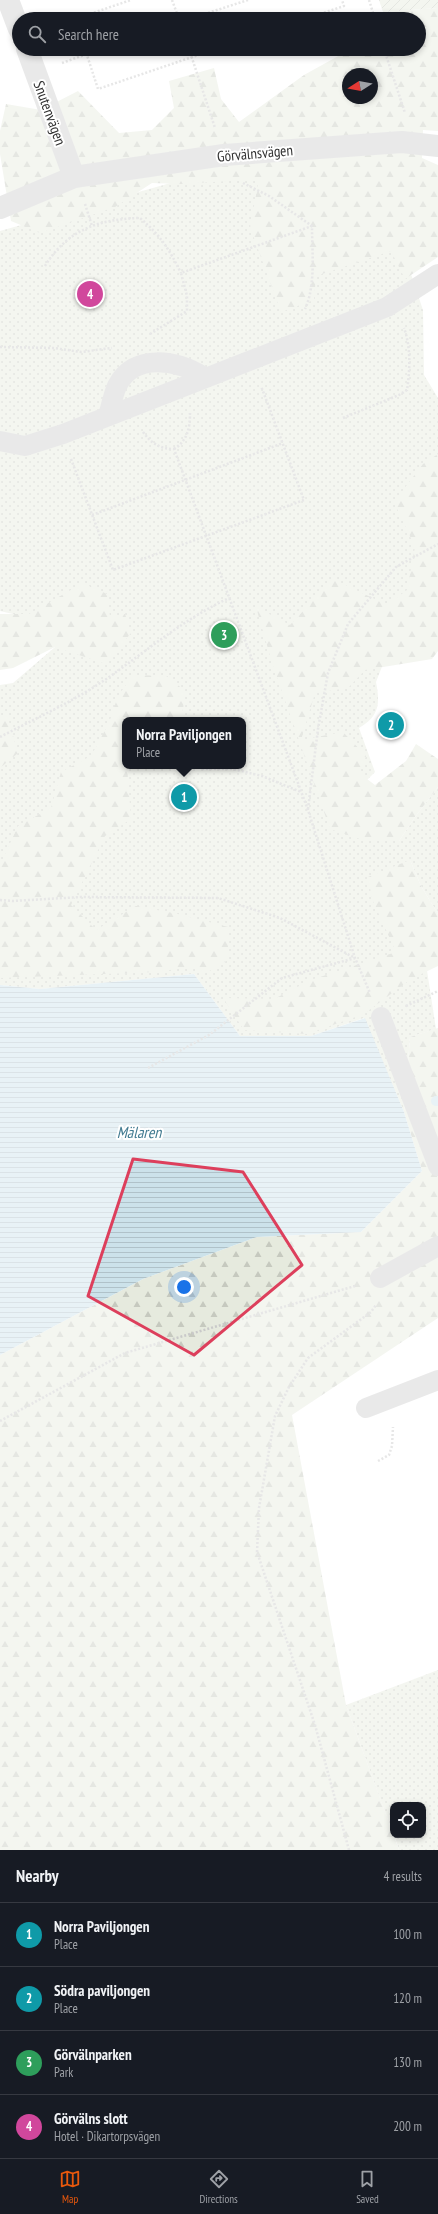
<!DOCTYPE html>
<html lang="en">
<head>
<meta charset="utf-8">
<style>
	:root { --surface:#171b24; --page:#242831; --text:#f1f3f6; --muted:#9ea1a6; --line:#363941; --accent:#ea580c }
	body { margin:0; font-family:"PT Sans Narrow",sans-serif; background:var(--page); color:var(--text) }
	.controls { position:absolute; right:12px; bottom:12px; display:grid; overflow:hidden; border-radius:8px; box-shadow:0 2px 6px #0003 }
	.controls button { width:36px; height:36px; display:grid; place-items:center; padding:0; border:0; border-bottom:1px solid var(--line); background:var(--surface); color:var(--text); font:20px sans-serif }
	.compass { position:absolute; left:342px; top:68px; width:36px; height:36px; border-radius:50%; background:var(--surface); box-shadow:0 2px 6px #0003; rotate:259deg }
	.you { position:absolute; left:184px; top:1287px; width:14px; height:14px; margin:-10px; border:3px solid #fff; border-radius:50%; background:#1a73e8; box-shadow:0 0 0 6px #1a73e833 }
	.badge { display:grid; place-items:center; width:26px; height:26px; border-radius:50%; background:var(--accent); color:#fff; font-size:13px; font-weight:700 }
	.pin { position:absolute; translate:-50% -50%; border:2px solid #fff; box-shadow:0 1px 4px #0006 }
	.popup { position:absolute; left:122px; top:717px; width:124px; height:52px; box-sizing:border-box; display:grid; place-content:center; border-radius:8px; background:var(--surface); filter:drop-shadow(0 1px 3px #0005); font-size:13px; white-space:nowrap; color:var(--muted) }
	.popup b { font-size:15px; color:var(--text) }
	.popup::after { content:''; position:absolute; left:50%; top:100%; margin-left:-8px; border:8px solid transparent; border-top-color:var(--surface) }
	.list { margin:0; padding:0; list-style:none }
	h2 { display:flex; justify-content:space-between; align-items:center; height:52px; margin:0; padding:0 16px; font-size:17px }
	h2 small { font-size:13px; font-weight:400; color:var(--muted) }
	.list li { display:grid; grid-template-columns:26px 1fr auto; gap:12px; align-items:center; box-sizing:border-box; height:64px; padding:0 16px; border-top:1px solid var(--line) }
	.list b { display:block; font-size:15px; white-space:nowrap }
	.list p { margin:0; font-size:13px; white-space:nowrap; color:var(--muted) }
	.list em { font-size:13px; font-style:normal; color:var(--muted) }
	.icon { flex:none; width:22px; height:22px; fill:none; stroke:currentColor; stroke-width:2; stroke-linecap:round; stroke-linejoin:round }
	.map { position:relative; flex:none; width:438px; height:1850px; overflow:hidden }
	.search { position:absolute; background:var(--surface); box-shadow:0 2px 6px #0003; left:12px; right:12px; top:12px; height:44px; display:flex; align-items:center; gap:10px; box-sizing:border-box; padding:0 14px; border-radius:22px; color:var(--muted); font-size:15px }
	.sheet { height:308px; background:var(--surface) }
	nav { display:flex; justify-content:space-around; align-items:center; box-sizing:border-box; height:56px; border-top:1px solid var(--line); background:var(--surface); font-size:11px; color:var(--muted) }
	nav a { display:grid; justify-items:center; gap:2px }
	nav .on { color:var(--accent) }
	.map>svg:first-child { display:block }
	.grass { fill:url(#grass-dots); fill-rule:evenodd }
	.forest { fill:url(#forest-firs); fill-rule:evenodd }
	.garden { fill:url(#garden-furrows) }
	.water { fill:url(#water-rules) }
	.lines { fill:none; stroke-linecap:round; stroke-linejoin:round }
	.stream { stroke:#cce2ea; stroke-width:10 }
	.path { stroke:#c9c9c9; stroke-width:2.5; stroke-dasharray:2 2; stroke-linecap:butt }
	.lane { stroke:#cfcfcf; stroke-width:20 }
	.street { stroke:#cfcfcf; stroke-width:22 }
	.marked { fill:none; stroke:#dd3f5c; stroke-width:3; stroke-linejoin:round }
	.labels { text-anchor:middle; dominant-baseline:central; stroke-width:4; stroke-linejoin:round; paint-order:stroke }
	.street-label { font-size:15px; fill:#323232; stroke:#fff }
	.water-label { font-size:16px; font-style:italic; fill:#427b91; stroke:#fff }
</style>
</head>
<body>
<div class="map">
<svg width="438" height="1850" viewBox="0 0 438 1850">
	<defs>
		<pattern id="grass-dots" width="8" height="8" patternUnits="userSpaceOnUse"><rect width="8" height="8" fill="#e6eade"/><path d="M2 2h.1M6 6h.1" fill="none" stroke="#c6c9bf" stroke-width="1.8" stroke-linecap="round"/></pattern>
		<pattern id="forest-firs" width="22" height="20" patternUnits="userSpaceOnUse"><rect width="22" height="20" fill="#e6eade"/><path d="M5 1l3.5 6h-7zM16 11l3.5 6h-7z" fill="#c6c9bf"/></pattern>
		<pattern id="garden-furrows" width="10" height="10" patternUnits="userSpaceOnUse"><rect width="10" height="10" fill="#e6eade"/><path d="M-1 1l2-2M0 10L10 0M9 11l2-2" fill="none" stroke="#c6c9bf"/></pattern>
		<pattern id="water-rules" width="6" height="5" patternUnits="userSpaceOnUse"><rect width="6" height="5" fill="#cce2ea"/><path d="M0 2.5h6" fill="none" stroke="#b0c2c9"/></pattern>
	</defs>
	<rect width="100%" height="100%" fill="#fff"/>
	<g class="grass">
		<path d="M404 158 400 241 423 310 424 375 438 398V522L376 682C380 703 380 716 359 728L375 772 363 784 399 841 415 817 438 787V914L421 886 410 860 436 1029 410 1037 404 1112 364 1018 311 1036H240L194 974 40 989 0 985V685L13 683 55 647 52 623 0 611V231L206 173ZM125 720H243V766H125Z"/>
		<polygon points="438,1670 438,1850 399,1850 394,1835 423,1835 423,1805 393,1805 393,1834 346,1705"/>
	</g>
	<g class="forest">
		<path d="M438 8V131L423 130 422 158 438 165V257L405 279 391 251 316 276 314 300 281 312 250 227 259 179 181 184 152 183 115 207 40 233 11 221 0 154V131L6 104 41 110 78 91 119 133 152 130 174 108 169 81 214 68 221 99 239 122 304 75 351 49H419V19H378L383 12ZM348 74H372V98H348Z"/>
		<polygon points="438,454 438,651 432,659 365,670 348,688 315,693 301,740 343,732 366,756 359,773 375,785 406,761 416,744 438,759 438,787 415,817 399,841 363,840 330,829 273,666 256,607 290,625 333,579 387,605 407,590 415,547 394,502 423,464"/>
		<polygon points="83,583 107,594 110,617 125,614 131,633 106,664 55,647 13,668 0,670 0,614 29,614"/>
		<polygon points="133,675 167,676 186,692 182,714 177,720 125,720 125,766 127,766 131,819 105,836 71,905 96,930 136,906 178,914 228,927 228,960 206,973 192,967 155,972 0,978 0,865 18,826 51,808 61,772 91,756 109,723 118,696"/>
		<polygon points="0,715 7,715 18,753 0,768"/>
		<polygon points="410,860 421,886 438,914 438,966 411,979 364,1014 307,1034 244,1030 223,998 274,999 311,980 396,952 372,899 368,877"/>
		<polygon points="438,1028 438,1318 292,1415 346,1705 399,1850 0,1850 0,1355 143,1279 257,1237 361,1232 422,1171 404,1112 410,1037"/>
	</g>
	<polygon class="garden" points="379,0 438,0 438,8 383,12"/>
	<polygon class="water" points="194,974 240,1036 311,1036 365,1018 404,1112 422,1171 361,1232 257,1237 143,1279 0,1355 0,985 40,989"/>
	<g class="lines">
		<polyline class="stream" points="436,1101 438,1101"/>
		<g class="path">
			<polyline points="172,0 179,19"/>
			<polyline points="369,0 375,19"/>
			<polyline points="75,19 131,0"/>
			<polyline points="189,19 248,0"/>
			<polyline points="305,19 344,6 342,0"/>
			<polyline points="85,49 98,89 216,49"/>
			<polyline points="189,49 215,128"/>
			<polyline points="384,49 405,113"/>
			<polyline points="62,63 101,49"/>
			<path d="M243 183 269 196 312 226C312 252 316 285 305 309"/>
			<polyline points="85,204 92,226"/>
			<path d="M45 266C67 230 99 219 140 218 161 236 169 249 181 273"/>
			<polyline points="150,334 187,311 187,296 181,273 312,226"/>
			<polyline points="0,347 54,348 81,352 112,348"/>
			<path d="M343 418 399 395 407 390C410 370 411 347 404 328"/>
			<path d="M143 432C151 443 160 449 174 449L308 810 355 958 370 993"/>
			<path d="M174 449C187 441 190 429 190 413"/>
			<polyline points="71,459 113,570 304,500 261,386"/>
			<polyline points="92,515 283,443"/>
			<path d="M0 737C38 717 77 700 112 675 150 648 186 618 229 598"/>
			<polyline points="202,769 233,769 262,776 301,792"/>
			<polyline points="308,809 318,729 328,673 348,624 396,567 438,544"/>
			<polyline points="0,900 13,901 81,897 218,898 280,918 355,958"/>
			<polyline points="406,1006 438,991"/>
			<polyline points="148,1068 209,1035 282,978 355,958"/>
			<polyline points="0,1421 125,1353 355,1286"/>
			<polyline points="378,1461 389,1455 392,1446 393,1427"/>
			<polyline points="349,1850 315,1725 257,1552 259,1508 275,1416 289,1387 308,1358 371,1312 376,1305"/>
		</g>
		<g class="lane">
			<path d="M108 416C111 406 113 395 117 386 134 352 177 360 204 377"/>
			<polyline points="0,441 25,446 63,434 387,307 438,274"/>
			<polyline points="381,1017 438,1166"/>
			<polyline points="380,1278 438,1246"/>
			<polyline points="366,1408 438,1380"/>
		</g>
		<g class="street">
			<polyline points="8,0 19,29"/>
			<polyline points="27,49 74,177"/>
			<polyline points="0,208 74,177 224,155 402,142 438,146"/>
		</g>
	</g>
	<path d="M0 0H438V1850H0ZM133 1159 243 1172 302 1265 194 1355 88 1296Z" fill="#fff" fill-opacity=".55" fill-rule="evenodd"/>
	<path class="marked" d="M133 1159 243 1172 302 1265 194 1355 88 1296Z"/>
	<g class="labels">
		<g class="street-label">
			<text transform="translate(50 113) rotate(70)">Snutenvägen</text>
			<text transform="translate(255 153) rotate(-5)">Görvälnsvägen</text>
		</g>
		<g class="water-label">
			<text x="139" y="1132">Mälaren</text>
		</g>
	</g>
</svg>
<div class="controls">
<button><svg class="icon" aria-label="locate" viewBox="0 0 24 24"><circle cx="12" cy="12" r="6"/><path d="M12 2v4M12 18v4M2 12h4M18 12h4"/></svg></button>
</div>
<svg class="compass" viewBox="-18 -18 36 36"><path d="M0-13l5 13h-10z" fill="#e53935"/><path d="M0 13l5-13h-10z" fill="#9ea1a6"/></svg>
<div class="you"></div>
<div class="pin badge" style="left:184px;top:797px;background:#0f9aa8">1</div>
<div class="popup"><b>Norra Paviljongen</b>Place</div>
<div class="pin badge" style="left:391px;top:725px;background:#0f9aa8">2</div>
<div class="pin badge" style="left:224px;top:635px;background:#2e9e5b">3</div>
<div class="pin badge" style="left:90px;top:294px;background:#d1479c">4</div>
<div class="search"><svg class="icon" aria-label="search" viewBox="0 0 24 24"><circle cx="10" cy="10" r="6"/><path d="M15 15l6 6"/></svg>Search here</div>
</div>
<section class="sheet">
<h2>Nearby<small>4 results</small></h2>
<ul class="list">
<li><span class="badge" style="background:#0f9aa8">1</span><div><b>Norra Paviljongen</b><p>Place</p></div><em>100 m</em></li>
<li><span class="badge" style="background:#0f9aa8">2</span><div><b>Södra paviljongen</b><p>Place</p></div><em>120 m</em></li>
<li><span class="badge" style="background:#2e9e5b">3</span><div><b>Görvälnparken</b><p>Park</p></div><em>130 m</em></li>
<li><span class="badge" style="background:#d1479c">4</span><div><b>Görvälns slott</b><p>Hotel · Dikartorpsvägen</p></div><em>200 m</em></li>
</ul>
</section>
<nav>
<a class="on"><svg class="icon" aria-label="map" viewBox="0 0 24 24"><path d="M3 6l6-2 6 2 6-2v14l-6 2-6-2-6 2zM9 4v14M15 6v14"/></svg>Map</a>
<a><svg class="icon" aria-label="directions" viewBox="0 0 24 24"><path d="M12 3l9 9-9 9-9-9zM9 14v-3h6M13 9l2 2-2 2"/></svg>Directions</a>
<a><svg class="icon" aria-label="saved" viewBox="0 0 24 24"><path d="M7 4h10v16l-5-4-5 4z"/></svg>Saved</a>
</nav>
</body>
</html>
